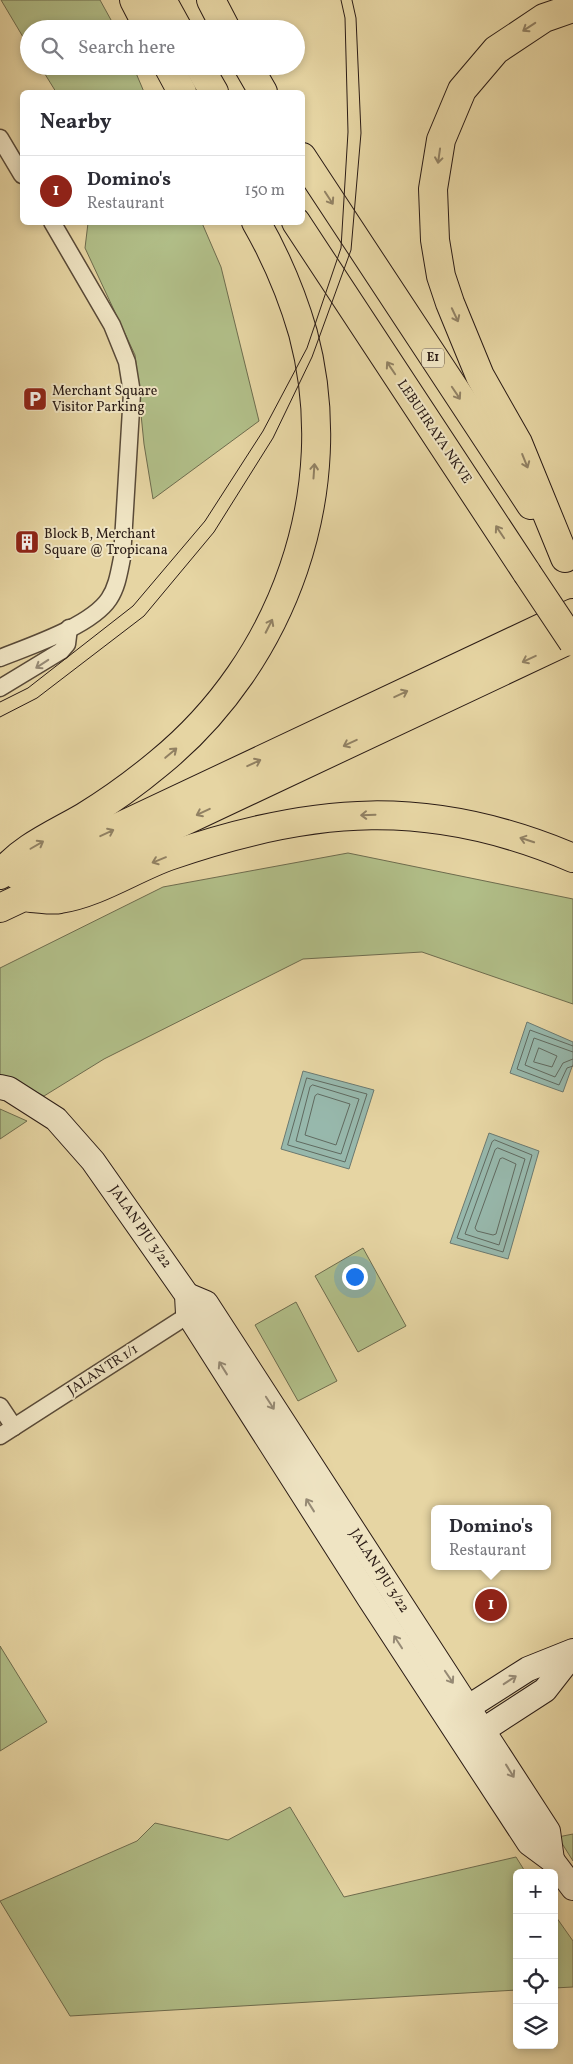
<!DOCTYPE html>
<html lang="en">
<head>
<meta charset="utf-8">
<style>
	:root { --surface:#fff; --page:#f2f2f3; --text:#2b2b33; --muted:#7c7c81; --line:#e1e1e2; --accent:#8f2418 }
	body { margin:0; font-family:Vollkorn,serif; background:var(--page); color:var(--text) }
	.controls { position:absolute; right:15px; bottom:15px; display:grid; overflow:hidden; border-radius:8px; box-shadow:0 2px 8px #0003 }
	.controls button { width:45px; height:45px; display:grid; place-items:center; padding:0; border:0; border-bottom:1px solid var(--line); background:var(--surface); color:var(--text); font:25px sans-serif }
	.you { position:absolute; left:354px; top:1276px; width:18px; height:18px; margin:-12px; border:4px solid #fff; border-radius:50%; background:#1a73e8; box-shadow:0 0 0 8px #1a73e833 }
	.badge { display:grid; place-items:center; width:32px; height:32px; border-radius:50%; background:var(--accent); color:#fff; font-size:16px; font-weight:700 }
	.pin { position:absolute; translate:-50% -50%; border:2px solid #fff; box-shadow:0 1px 5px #0006 }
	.popup { position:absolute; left:431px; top:1505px; width:120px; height:65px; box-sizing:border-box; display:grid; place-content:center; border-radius:8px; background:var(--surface); filter:drop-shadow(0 1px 4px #0005); font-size:16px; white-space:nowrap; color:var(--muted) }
	.popup b { font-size:19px; color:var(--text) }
	.popup::after { content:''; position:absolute; left:50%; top:100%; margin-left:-10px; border:10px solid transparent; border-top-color:var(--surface) }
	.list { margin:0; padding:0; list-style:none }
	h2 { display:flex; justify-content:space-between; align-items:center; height:65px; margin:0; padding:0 20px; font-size:21px }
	h2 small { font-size:16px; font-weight:400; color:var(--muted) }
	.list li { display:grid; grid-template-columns:32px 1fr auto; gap:15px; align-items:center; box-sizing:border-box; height:70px; padding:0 20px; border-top:1px solid var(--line) }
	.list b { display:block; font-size:19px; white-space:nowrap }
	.list p { margin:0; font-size:16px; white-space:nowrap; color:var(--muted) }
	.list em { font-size:16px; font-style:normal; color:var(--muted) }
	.icon { flex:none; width:28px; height:28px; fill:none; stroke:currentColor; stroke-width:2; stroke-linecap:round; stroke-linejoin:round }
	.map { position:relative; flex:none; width:573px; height:2064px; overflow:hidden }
	.search { position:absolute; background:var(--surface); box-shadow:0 2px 8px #0003; left:20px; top:20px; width:285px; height:55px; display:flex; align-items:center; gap:12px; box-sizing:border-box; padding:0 18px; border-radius:28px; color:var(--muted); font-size:19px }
	.panel { position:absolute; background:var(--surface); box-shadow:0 2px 8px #0003; left:20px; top:90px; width:285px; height:135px; border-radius:8px }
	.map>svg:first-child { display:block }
	.green { fill:#b1be88; stroke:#6e6c4e }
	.water { fill:#97b8ac; stroke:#6b7970 }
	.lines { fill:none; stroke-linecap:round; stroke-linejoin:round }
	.shore { stroke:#606a60; stroke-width:1 }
	.street-casing { stroke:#594a38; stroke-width:19 }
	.secondary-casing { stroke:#2a1b15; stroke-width:26 }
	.highway-casing { stroke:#2a1b15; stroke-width:30 }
	.street { stroke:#efe4c3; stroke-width:16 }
	.secondary { stroke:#efe4c3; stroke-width:24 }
	.highway { stroke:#e6d5a3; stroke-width:28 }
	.tram { stroke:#2a1b15; stroke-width:1 }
	.highway-bridge-casing { stroke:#2a1b15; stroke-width:30; stroke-linecap:butt }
	.highway-bridge { stroke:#e6d5a3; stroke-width:28 }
	.oneway { stroke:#918163 }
	.oneway2 { stroke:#968a75 }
	.labels { text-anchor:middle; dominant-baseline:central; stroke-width:4; stroke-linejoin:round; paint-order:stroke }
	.shield { fill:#efe4c3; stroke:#655749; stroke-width:1 }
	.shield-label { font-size:12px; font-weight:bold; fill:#2a1b15 }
	.poi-label { font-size:14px; fill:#2a1b15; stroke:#efe4c3; text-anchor:start }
	.street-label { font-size:14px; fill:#2a1b15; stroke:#efe4c3 }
</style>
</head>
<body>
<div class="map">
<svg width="573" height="2064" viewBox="0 0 573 2064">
	<rect width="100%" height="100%" fill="#e6d5a3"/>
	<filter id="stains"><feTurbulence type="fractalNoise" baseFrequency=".004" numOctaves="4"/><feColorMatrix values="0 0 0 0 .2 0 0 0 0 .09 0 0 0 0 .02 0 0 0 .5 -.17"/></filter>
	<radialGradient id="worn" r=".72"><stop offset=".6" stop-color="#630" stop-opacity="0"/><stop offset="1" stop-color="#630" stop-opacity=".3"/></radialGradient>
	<g class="green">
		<polygon points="1,0 100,0 116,29 29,29 29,47"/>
		<polygon points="40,66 133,66 144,92 56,92"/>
		<polygon points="88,223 202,223 221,267 259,421 153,499 144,444 135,355 85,248"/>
		<polygon points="348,853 573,899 573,1004 422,952 303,959 104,1059 44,1096 0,1075 0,968 163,887"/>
		<polygon points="0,1109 27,1121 0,1139"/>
		<polygon points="363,1248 406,1326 358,1352 315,1276"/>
		<polygon points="296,1302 337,1381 298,1401 255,1325"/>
		<polygon points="0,1646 47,1722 0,1751"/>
		<polygon points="290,1807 344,1897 516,1857 526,1873 517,1873 517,1990 70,2016 0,1901 137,1841 155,1823 228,1840"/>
		<polygon points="573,1834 573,1861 558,1837"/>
		<polygon points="554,1914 573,1941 573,1987 554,1988"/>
	</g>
	<g class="water">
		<polygon points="527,1022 573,1042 573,1064 563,1092 510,1073"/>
		<polygon points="303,1071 374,1090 349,1169 281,1149"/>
		<polygon points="489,1133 539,1151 508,1259 450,1243"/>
	</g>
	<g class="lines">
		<g class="shore">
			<polyline points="573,1046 530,1030 517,1069 559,1085 567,1068 573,1066"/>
			<polygon points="539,1048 557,1056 552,1067 534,1062"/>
			<polyline points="573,1052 534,1038 525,1065 555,1077 563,1063 573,1059"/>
			<polygon points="307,1078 367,1094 345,1162 288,1145"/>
			<polygon points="313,1085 359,1099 341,1154 296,1141 310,1087"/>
			<polygon points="318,1094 350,1104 336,1145 305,1135 315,1096"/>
			<polygon points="495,1140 532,1155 503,1252 457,1238 492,1142"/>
			<polygon points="498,1148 525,1159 499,1245 465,1234 495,1150"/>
			<polygon points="503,1158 516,1164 496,1234 493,1235 477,1231 475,1228 500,1159"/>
		</g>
		<defs>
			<g id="street">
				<polyline points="0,138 22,175"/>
				<path d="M0 658C30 646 91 626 109 599 117 587 119 573 122 558L132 393 127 362 112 325 52 222"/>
				<polyline points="0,688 61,651 67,644 69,628"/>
				<polyline points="0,1406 14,1427"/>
				<polyline points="0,1436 196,1310"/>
			</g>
			<g id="secondary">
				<polyline points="0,1087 9,1089 56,1119 93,1161 187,1295 188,1314 369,1598 529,1843 552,1860 573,1888"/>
				<polyline points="187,1295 206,1303 548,1831 552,1860"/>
				<polyline points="456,1715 528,1669 573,1651"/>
				<polyline points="471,1738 545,1690 573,1654"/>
			</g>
			<g id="highway">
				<polyline points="134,0 149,29"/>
				<polyline points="162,0 178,29"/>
				<polyline points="211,0 226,29"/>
				<polyline points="168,66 182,92"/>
				<polyline points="199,66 214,92"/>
				<polyline points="248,66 263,92"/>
				<polyline points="302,157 531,505"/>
				<polyline points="296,222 527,573"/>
				<polyline points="565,558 518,443 480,376 450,303 441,276 435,240 433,189 441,140 462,90 496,50 544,18 573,8"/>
				<path d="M0 875C21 848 55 834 84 817 110 801 135 783 159 763 284 661 345 490 303 333 292 295 276 257 256 222"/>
				<polyline points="17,875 573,613"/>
				<path d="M30 898C39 898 51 901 60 899 98 893 133 869 169 856 313 806 430 797 573 858"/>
				<polyline points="0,908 573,638"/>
			</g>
		</defs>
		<use href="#street" class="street-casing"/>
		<use href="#secondary" class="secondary-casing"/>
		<use href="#highway" class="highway-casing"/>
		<use href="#street" class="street"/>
		<use href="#secondary" class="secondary"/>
		<use href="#highway" class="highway"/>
		<g class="tram">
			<polyline points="0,702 28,688 133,606 205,521 263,431 307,348 341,248 348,132 345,18 341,0"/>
			<polyline points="0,717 37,698 144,616 214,532 273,438 312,357 351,250 361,133 356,18 352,0"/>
		</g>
		<defs>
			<polyline id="highway-bridge" points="527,573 573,642"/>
		</defs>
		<use href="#highway-bridge" class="highway-bridge-casing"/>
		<use href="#highway-bridge" class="highway-bridge"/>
	</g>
	<defs><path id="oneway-shaft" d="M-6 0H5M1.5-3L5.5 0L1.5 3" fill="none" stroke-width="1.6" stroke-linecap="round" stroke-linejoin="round" transform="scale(1.25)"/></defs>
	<g class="oneway">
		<use href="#oneway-shaft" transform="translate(529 27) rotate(147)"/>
		<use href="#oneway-shaft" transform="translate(439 156) rotate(98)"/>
		<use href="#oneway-shaft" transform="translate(329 198) rotate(57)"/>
		<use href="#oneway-shaft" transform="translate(455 315) rotate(65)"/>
		<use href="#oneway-shaft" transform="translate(391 368) rotate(-124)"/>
		<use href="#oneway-shaft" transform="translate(456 393) rotate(56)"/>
		<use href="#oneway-shaft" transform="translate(525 461) rotate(68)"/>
		<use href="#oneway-shaft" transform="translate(314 471) rotate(-86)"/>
		<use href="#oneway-shaft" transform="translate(500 532) rotate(-124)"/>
		<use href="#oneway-shaft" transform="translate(269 626) rotate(-63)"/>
		<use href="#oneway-shaft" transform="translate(529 659) rotate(155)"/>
		<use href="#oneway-shaft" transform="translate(401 694) rotate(-25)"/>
		<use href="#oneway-shaft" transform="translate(350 743) rotate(155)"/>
		<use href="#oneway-shaft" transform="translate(171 753) rotate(-40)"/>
		<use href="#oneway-shaft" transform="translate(254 763) rotate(-25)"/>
		<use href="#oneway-shaft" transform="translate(203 812) rotate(155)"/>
		<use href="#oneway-shaft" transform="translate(368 815) rotate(178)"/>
		<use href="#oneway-shaft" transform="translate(107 833) rotate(-25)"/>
		<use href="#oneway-shaft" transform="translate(527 840) rotate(-162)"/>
		<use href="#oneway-shaft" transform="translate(37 845) rotate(-30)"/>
		<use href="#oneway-shaft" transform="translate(159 860) rotate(158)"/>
	</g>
	<g class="oneway2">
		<use href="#oneway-shaft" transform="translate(42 664) rotate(147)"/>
		<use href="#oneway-shaft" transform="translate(223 1368) rotate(-122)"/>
		<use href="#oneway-shaft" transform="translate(270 1403) rotate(57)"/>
		<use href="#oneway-shaft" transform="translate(310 1505) rotate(-122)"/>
		<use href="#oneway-shaft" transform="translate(398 1642) rotate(-123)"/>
		<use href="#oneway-shaft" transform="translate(449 1677) rotate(56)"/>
		<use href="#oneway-shaft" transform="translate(510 1680) rotate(-33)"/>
		<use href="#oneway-shaft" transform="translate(510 1771) rotate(58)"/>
	</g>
	<defs>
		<symbol id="parking-square" viewBox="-11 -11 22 22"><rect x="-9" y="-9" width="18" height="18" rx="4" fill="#8f2418" stroke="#efe4c3"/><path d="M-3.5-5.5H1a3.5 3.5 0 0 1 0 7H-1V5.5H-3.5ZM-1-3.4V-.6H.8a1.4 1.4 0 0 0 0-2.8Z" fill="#fff"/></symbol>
		<symbol id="building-square" viewBox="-11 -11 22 22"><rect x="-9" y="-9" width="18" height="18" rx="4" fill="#8f2418" stroke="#efe4c3"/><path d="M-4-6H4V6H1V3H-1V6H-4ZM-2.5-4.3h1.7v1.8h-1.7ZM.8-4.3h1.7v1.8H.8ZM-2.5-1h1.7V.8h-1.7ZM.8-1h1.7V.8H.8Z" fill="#fff"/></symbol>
	</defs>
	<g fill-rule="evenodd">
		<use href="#parking-square" x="21" y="385" width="28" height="28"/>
		<use href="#building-square" x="13" y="528" width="28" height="28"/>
	</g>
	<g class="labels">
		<rect class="shield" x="422" y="348.5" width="22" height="19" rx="4"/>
		<g class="shield-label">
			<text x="433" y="358">E1</text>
		</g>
		<g class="poi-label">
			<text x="52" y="391">Merchant Square<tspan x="52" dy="16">Visitor Parking</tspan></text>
			<text x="44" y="534">Block B, Merchant<tspan x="44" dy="16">Square @ Tropicana</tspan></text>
		</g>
		<g class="street-label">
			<text transform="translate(434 432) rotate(56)">LEBUHRAYA NKVE</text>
			<text transform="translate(140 1227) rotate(55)">JALAN PJU 3/22</text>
			<text transform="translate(103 1370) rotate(-33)">JALAN TR 1/1</text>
			<text transform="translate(379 1571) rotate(57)">JALAN PJU 3/22</text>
		</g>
	</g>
	<rect width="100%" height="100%" filter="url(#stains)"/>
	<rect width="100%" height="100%" fill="url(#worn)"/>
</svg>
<div class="controls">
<button>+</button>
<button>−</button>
<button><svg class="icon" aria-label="locate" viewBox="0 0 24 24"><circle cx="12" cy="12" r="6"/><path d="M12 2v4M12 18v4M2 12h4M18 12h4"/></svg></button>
<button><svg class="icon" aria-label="layers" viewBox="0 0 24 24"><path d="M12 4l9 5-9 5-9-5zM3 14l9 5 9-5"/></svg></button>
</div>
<div class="you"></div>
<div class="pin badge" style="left:491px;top:1605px">1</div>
<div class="popup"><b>Domino's</b>Restaurant</div>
<div class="search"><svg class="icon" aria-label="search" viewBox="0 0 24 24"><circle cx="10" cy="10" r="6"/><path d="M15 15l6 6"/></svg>Search here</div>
<section class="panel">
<h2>Nearby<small></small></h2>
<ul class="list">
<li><span class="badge">1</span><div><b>Domino's</b><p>Restaurant</p></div><em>150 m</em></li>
</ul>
</section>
</div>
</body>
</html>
